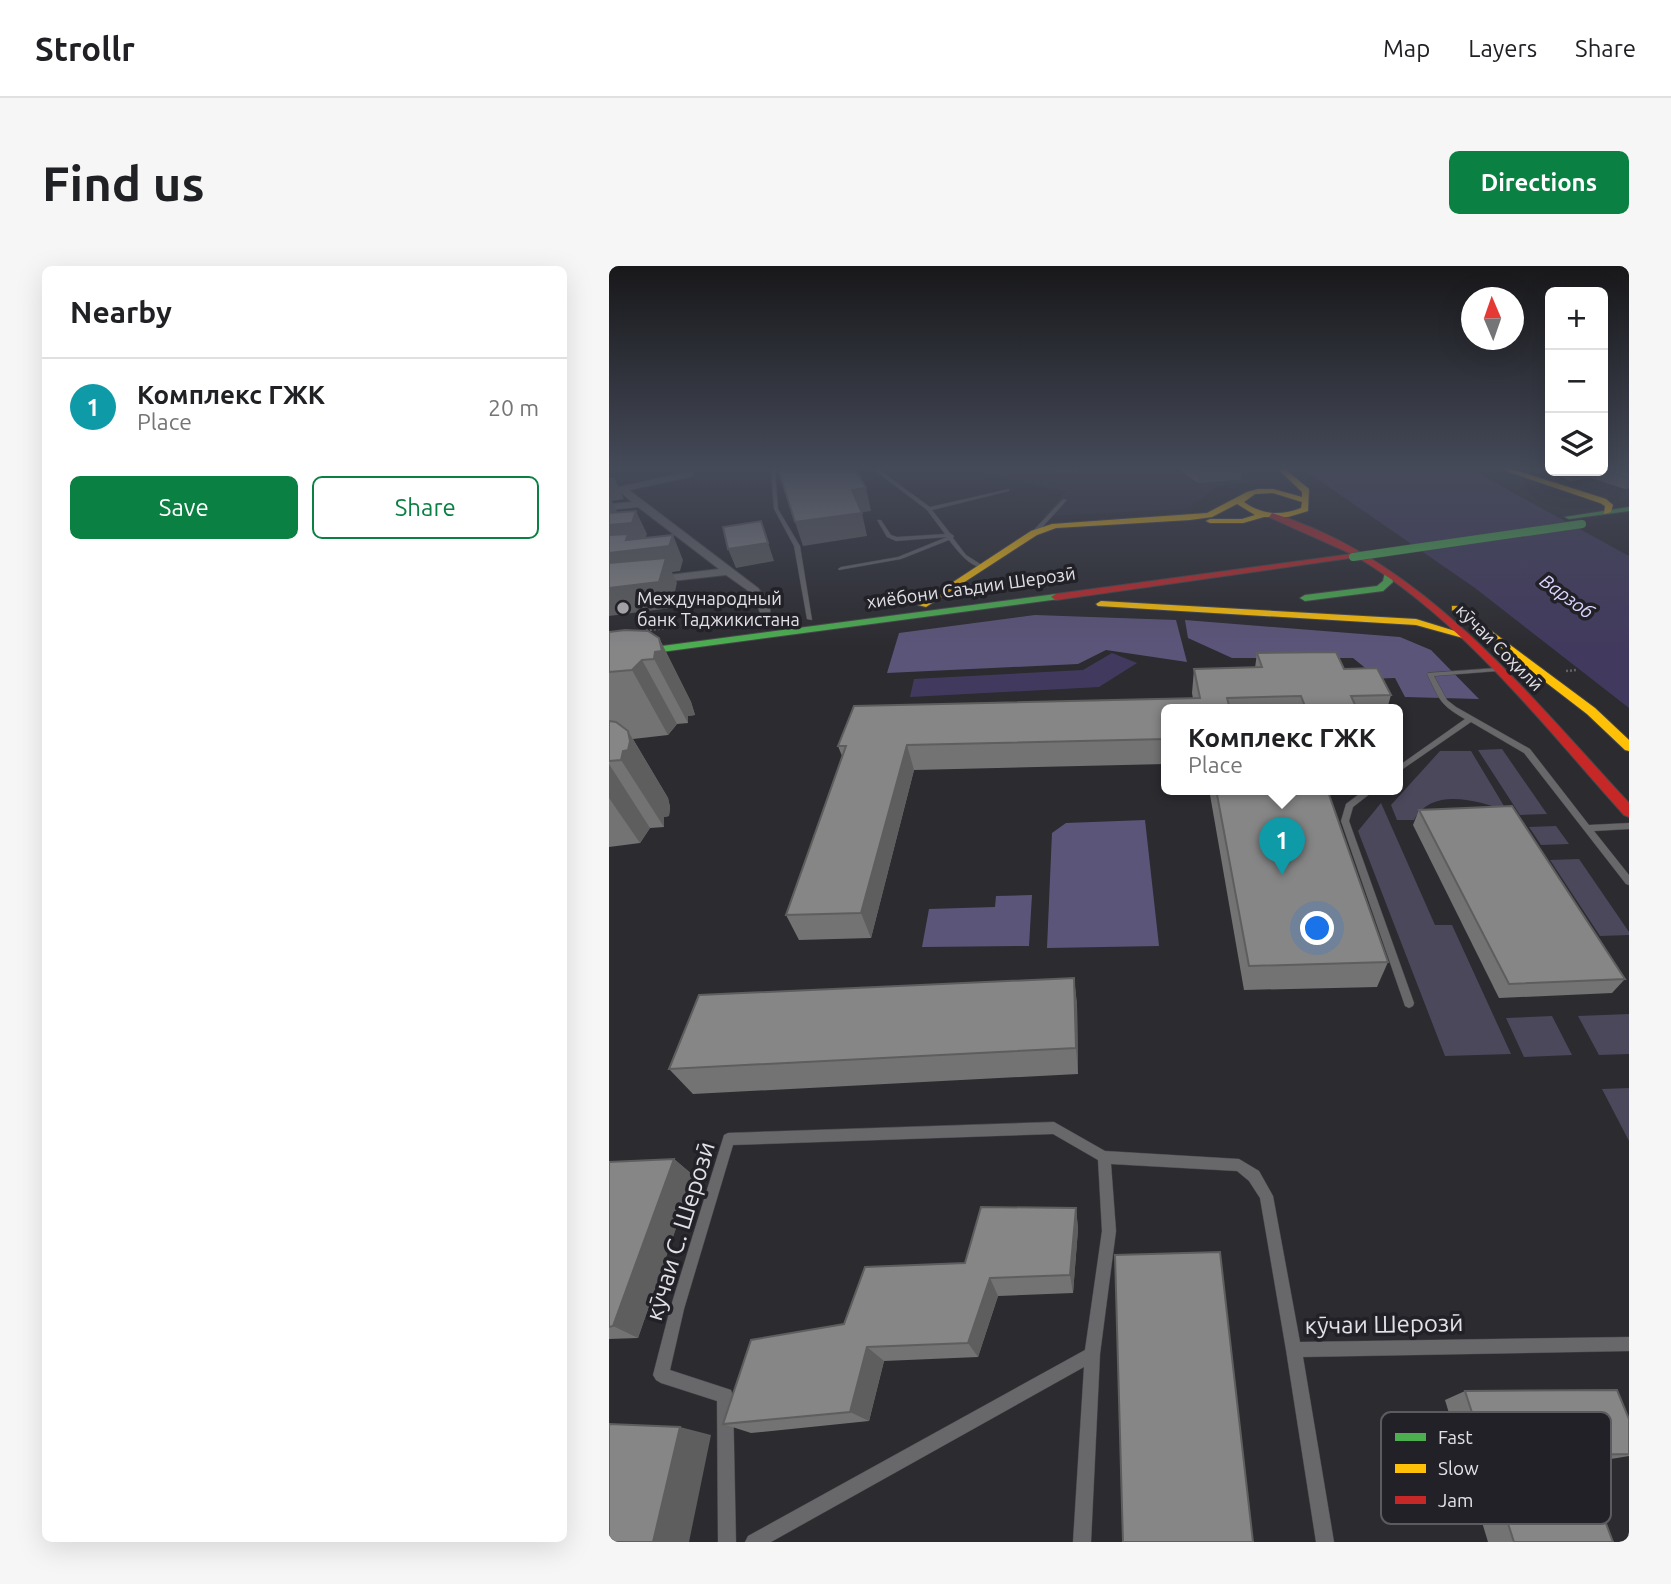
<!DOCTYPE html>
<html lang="en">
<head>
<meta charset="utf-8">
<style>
	:root { --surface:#fff; --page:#f6f6f6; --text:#202124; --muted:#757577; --line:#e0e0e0; --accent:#0b8043 }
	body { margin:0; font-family:Ubuntu,sans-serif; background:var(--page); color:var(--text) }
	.controls { position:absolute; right:21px; top:21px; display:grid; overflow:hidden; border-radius:10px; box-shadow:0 7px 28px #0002 }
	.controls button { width:63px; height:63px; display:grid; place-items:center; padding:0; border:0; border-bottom:2px solid var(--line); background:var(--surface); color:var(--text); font:35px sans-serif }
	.compass { position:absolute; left:852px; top:21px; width:63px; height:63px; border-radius:50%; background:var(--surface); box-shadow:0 7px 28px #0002; rotate:358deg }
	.you { position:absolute; left:709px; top:663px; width:24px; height:24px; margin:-18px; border:5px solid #fff; border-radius:50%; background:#1a73e8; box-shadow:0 0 0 10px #1a73e833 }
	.badge { display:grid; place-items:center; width:46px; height:46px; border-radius:50%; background:var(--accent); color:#fff; font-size:23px; font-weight:700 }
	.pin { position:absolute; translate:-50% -58px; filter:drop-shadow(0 2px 4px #0008) }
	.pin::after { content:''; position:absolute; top:37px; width:24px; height:21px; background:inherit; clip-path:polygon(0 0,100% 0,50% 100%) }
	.popup { position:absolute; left:552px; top:438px; width:242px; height:91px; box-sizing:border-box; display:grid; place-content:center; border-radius:10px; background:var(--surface); filter:drop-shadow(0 2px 5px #0005); font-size:23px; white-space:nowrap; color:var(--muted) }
	.popup b { font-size:26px; color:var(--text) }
	.popup::after { content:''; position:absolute; left:50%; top:100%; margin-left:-14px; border:14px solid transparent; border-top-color:var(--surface) }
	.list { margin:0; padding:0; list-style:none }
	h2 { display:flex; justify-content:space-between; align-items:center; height:91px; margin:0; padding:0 28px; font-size:30px }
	h2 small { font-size:23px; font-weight:400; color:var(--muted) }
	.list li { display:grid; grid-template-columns:46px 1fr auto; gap:21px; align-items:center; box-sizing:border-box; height:98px; padding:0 28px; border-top:2px solid var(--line) }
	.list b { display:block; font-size:26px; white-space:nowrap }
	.list p { margin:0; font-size:23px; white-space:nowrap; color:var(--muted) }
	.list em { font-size:23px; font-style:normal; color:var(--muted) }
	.actions { display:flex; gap:14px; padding:21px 28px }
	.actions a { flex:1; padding:16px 0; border:2px solid var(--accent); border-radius:10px; text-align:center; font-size:24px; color:var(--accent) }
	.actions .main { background:var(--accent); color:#fff }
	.icon { flex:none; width:38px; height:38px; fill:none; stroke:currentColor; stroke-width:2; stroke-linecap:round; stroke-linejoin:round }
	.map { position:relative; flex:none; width:1020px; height:1276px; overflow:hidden; border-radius:10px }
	header { display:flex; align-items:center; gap:42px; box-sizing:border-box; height:98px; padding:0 35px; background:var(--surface); border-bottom:2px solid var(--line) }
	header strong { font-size:33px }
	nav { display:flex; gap:38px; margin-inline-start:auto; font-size:24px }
	.intro { display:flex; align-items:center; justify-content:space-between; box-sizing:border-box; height:168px; padding:0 42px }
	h1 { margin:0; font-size:49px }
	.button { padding:18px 32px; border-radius:10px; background:var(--accent); color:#fff; font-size:24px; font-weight:700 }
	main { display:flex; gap:42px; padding:0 42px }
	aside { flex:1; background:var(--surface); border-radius:10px; box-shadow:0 7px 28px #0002 }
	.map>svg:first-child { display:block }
	.built { fill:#33313d }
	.green { fill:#4b485c }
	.forest { fill:#5c557a }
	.water { fill:#423a5e }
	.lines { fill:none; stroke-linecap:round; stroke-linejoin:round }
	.lane-casing { stroke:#464649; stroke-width:1 }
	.street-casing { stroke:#464649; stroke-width:2 }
	.fast-casing { stroke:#464649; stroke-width:2 }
	.slow-casing { stroke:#464649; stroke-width:2 }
	.jam-casing { stroke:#464649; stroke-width:2 }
	.path { stroke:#626165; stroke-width:2.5; stroke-dasharray:2 2; stroke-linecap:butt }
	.lane { fill:#68676a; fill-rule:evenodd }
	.street { fill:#68676a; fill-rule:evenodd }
	.fast { fill:#4caf50; fill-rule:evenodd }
	.slow { fill:#ffc107; fill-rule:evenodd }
	.jam { fill:#c62828; fill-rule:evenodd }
	.fast-bridge-casing { stroke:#464649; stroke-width:9; stroke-linecap:butt }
	.fast-bridge { stroke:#4caf50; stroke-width:8 }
	.wall { fill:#737374 }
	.shaded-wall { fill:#5e5e5e }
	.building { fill:#868687; stroke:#5e5e5e; stroke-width:2 }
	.poi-dot { fill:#a2a1a6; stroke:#222127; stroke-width:2.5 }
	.labels { text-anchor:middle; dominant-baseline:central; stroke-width:7; stroke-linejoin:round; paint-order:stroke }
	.far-street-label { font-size:18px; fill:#e2e1e6; stroke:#222127 }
	.far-poi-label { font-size:18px; fill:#e2e1e6; stroke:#222127; text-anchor:start }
	.far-water-label { font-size:19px; font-style:italic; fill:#dbd5fe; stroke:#222127 }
	.near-street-label { font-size:24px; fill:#e2e1e6; stroke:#222127 }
	.key { fill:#222127; stroke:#5c5b60; stroke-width:2 }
	.key-label { font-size:19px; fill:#e2e1e6 }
</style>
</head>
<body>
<header>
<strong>Strollr</strong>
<nav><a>Map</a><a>Layers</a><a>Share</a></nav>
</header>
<div class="intro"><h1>Find us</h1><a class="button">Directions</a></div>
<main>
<aside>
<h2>Nearby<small></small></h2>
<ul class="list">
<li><span class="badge" style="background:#0f9aa8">1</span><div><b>Комплекс ГЖК</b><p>Place</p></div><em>20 m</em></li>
</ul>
<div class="actions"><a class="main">Save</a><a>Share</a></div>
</aside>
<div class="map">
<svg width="1020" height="1276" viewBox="0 0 1020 1276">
	<rect width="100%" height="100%" fill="#2c2b30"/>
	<polygon class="built" points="350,203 634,203 645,216 610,219 579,243 435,250 457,225"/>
	<g class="green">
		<polygon points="893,483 938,548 911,549 869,484"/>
		<path d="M831 485H862L898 545C871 535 823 520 805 554H788L782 539Z"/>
		<polygon points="772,537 826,659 843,659 902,788 836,790 749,565"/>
		<polygon points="947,560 960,578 932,579 920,561"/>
		<polygon points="970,593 1020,666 1020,669 991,670 941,594"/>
		<polygon points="1020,748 1020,788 990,789 969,750"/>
		<polygon points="943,750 963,789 915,791 897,752"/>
		<polygon points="1020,822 1020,875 993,823"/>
	</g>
	<g class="forest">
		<polygon points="426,349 567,354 578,396 497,384 469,398 278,407 290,367"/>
		<polygon points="576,354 791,371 822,384 870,433 796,431 786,412 758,413 760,405 744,392 623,392 579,372"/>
		<polygon points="536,554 550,680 438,682 443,567 457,557"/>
		<polygon points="423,629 420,680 313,681 320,643 386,641 387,630"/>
	</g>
	<g class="water">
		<polygon points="694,203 861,203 1020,290 1020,442 866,322"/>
		<polygon points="503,387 528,397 490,421 301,431 305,413 474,404"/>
	</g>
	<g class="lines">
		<defs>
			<g id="lane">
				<polygon points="162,203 166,203 169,243 191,280 203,354 198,353 185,280 165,243"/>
				<path d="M264 203H269L321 241 400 223V225L323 244 341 267 345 270 344 272 357 289 376 301V303C360 300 350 287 340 274L292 293 230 304 229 303 232 301 289 291 338 271 287 275 278 271 268 254H272L282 269 288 271 336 268 318 244Z"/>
				<polygon points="454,233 458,234 427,268 423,268 423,266"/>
				<path d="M887 402 890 404 889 405 825 410 838 434 847 441 921 483 980 559 1020 557V563L985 565 1020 609V619L1017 618 915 487 862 456 788 507V501L856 453C831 439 830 433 818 408L819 407Z"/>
				<polygon points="757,523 767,523 744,541 740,555 805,737 804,740 800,742 796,740 795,737 732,555 737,538"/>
				<polygon points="445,856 496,885 630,893 650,905 664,930 691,1076 1020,1071 1020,1085 694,1091 725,1276 707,1276 677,1084 651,932 640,915 628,905 502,898 507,965 491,1088 482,1276 464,1276 475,1101 162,1276 136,1276 139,1270 476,1084 493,965 489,894 444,868 124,879 75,1043 61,1104 116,1122 122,1124 124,1130 127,1276 109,1276 108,1135 52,1117 47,1114 44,1109 61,1043 115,869 119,867"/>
			</g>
			<polygon id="street" points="82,205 85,210 20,224 149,322 160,336 163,361 155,361 148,336 141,326 117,309 0,322 0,316 110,303 29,241 0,244 0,238 23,236 10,225 10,221"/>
			<g id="fast">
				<polygon points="1020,241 1020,245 960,253 956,251"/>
				<polygon points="776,306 782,306 784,316 774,325 696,335 691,332 696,329 768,320 774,315"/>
				<polygon points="447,328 452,331 450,333 0,393 0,387"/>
			</g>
			<g id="slow">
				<path d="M669 203H676L700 223 699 245 679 251H655L634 257H601L597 255 601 253H633L646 249 628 238 603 251 581 254 447 262 428 269 317 341 309 339 422 265 443 258 598 247 638 226 649 223H664L693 231V226ZM664 227 693 236 692 242C672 250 653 249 635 236L646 228Z"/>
				<polygon points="891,203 902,203 997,233 1004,239 1002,246 995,248 996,240 991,237"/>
				<polygon points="492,335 807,353 859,369 854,372 807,359 489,340 487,338"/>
				<polygon points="843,340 849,340 986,442 1020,474 1020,485 1016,484 978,448 843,344"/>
			</g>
			<path id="jam" d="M663 247C813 293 917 426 1020 537V551L1015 549C934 459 854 354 748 291L447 334 442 331 447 328 743 288 660 251Z"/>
		</defs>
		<use href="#lane" class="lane-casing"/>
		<use href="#street" class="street-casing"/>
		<use href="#fast" class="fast-casing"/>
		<use href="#slow" class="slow-casing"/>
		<use href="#jam" class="jam-casing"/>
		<g class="path">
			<polyline points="25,366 141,351"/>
			<polyline points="957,405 968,404"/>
		</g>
		<use href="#lane" class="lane"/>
		<use href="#street" class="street"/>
		<use href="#fast" class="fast"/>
		<use href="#slow" class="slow"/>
		<use href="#jam" class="jam"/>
		<defs>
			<polyline id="fast-bridge" points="744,291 973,258"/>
		</defs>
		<use href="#fast-bridge" class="fast-bridge-casing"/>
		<use href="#fast-bridge" class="fast-bridge"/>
	</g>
	<g class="wall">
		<polygon points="412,203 471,203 467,207"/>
		<polygon points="570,203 633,203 632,213 589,217 570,204"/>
		<polygon points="919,203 941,203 941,205 994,205 994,203 1020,203 1020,222 1016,223 982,212 961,215 940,205 928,207"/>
		<polygon points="0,366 50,372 82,436 86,449 79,450 79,457 68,458 59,469 24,473 59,532 61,541 60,550 55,551 55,561 41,562 31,577 0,581"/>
		<polygon points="648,387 735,403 782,429 778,443 557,443 557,498 305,504 262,672 190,674 177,649 233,490 229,480 584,433 583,427 585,403 646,402"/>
		<polygon points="600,523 718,523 779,696 768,721 635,724"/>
		<polygon points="810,544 1016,713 1003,727 890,732 804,559"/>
		<polygon points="465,712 468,739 469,808 84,828 60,803"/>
		<polygon points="65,893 85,910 29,1072 0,1073 0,896"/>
		<polygon points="467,942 469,963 464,1027 389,1030 369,1091 275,1095 260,1155 142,1167 114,1158 235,1058"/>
		<polygon points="856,1125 1020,1153 1020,1190 1002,1193 973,1194 1004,1276 879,1276 836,1134"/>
	</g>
	<g class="shaded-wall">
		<polygon points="590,203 633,203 632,213 589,217"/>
		<polygon points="929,203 941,203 940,205 928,207"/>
		<polygon points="965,205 985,205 982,212 961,215"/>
		<polygon points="5,211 15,233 3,235 8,246 0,254 0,212"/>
		<polygon points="1020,214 1020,222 1016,223"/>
		<polygon points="257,222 262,245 248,247 243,224"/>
		<polygon points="27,245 38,268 34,280 64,269 74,294 71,305 63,306 68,317 62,342 0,350 0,259"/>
		<polygon points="253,247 258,270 194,280 186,256"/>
		<polygon points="152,255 165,295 127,302 119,283"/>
		<polygon points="50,372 82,436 86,449 79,450 79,457 45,393"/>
		<polygon points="33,394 68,458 59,469 23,404"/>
		<polygon points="19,465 59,532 61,541 60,550 55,551 55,561 12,494"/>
		<polygon points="298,479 305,504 262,672 252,647"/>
		<polygon points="0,498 41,562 31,577 0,532"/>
		<polygon points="465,712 468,739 469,808 467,782"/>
		<polygon points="65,893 85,910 29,1072 4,1060"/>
		<polygon points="467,942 469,963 464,1027 461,1009"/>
		<polygon points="381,1012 389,1030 369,1091 359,1077"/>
		<polygon points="258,1081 275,1095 260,1155 241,1146"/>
		<polygon points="71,1161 102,1169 80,1276 44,1276"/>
	</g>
	<g class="building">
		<polygon points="169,203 247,203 257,222 243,224 253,247 186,256"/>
		<polygon points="994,203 1020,203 1020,212 994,204"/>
		<polygon points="27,245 23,257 0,259 0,247"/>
		<polygon points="152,255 159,277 119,283 114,261"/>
		<polygon points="19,268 17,274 64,269 60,280 0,287 0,269"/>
		<polygon points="57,292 50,316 0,322 0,297"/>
		<polygon points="16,364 39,365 50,372 53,385 46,386 45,393 33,394 23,404 0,406 0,366"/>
		<polygon points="727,386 735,403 768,402 782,429 742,430 748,443 697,443 692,430 618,432 621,443 557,443 557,473 298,479 252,647 177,649 237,480 229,480 245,440 591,432 585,403 653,401 648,387"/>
		<polygon points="0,455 7,456 19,465 21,475 19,484 14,485 12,494 0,495"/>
		<polygon points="607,523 718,523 779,696 640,700"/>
		<polygon points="903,540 1016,713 900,718 810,544"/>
		<polygon points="465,712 467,782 60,803 90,729"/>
		<polygon points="65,893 4,1060 0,1061 0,896"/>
		<polygon points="372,941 467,942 461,1009 381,1012 359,1077 258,1081 241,1146 114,1158 142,1074 235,1058 256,1001 356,997"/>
		<polygon points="611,986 644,1276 514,1276 506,989"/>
		<polygon points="1008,1124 1020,1153 1020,1188 971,1189 1004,1276 905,1276 856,1125"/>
		<polygon points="0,1158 71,1161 44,1276 0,1276"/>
	</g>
	<linearGradient id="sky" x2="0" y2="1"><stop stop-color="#18181a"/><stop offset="0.53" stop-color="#454a59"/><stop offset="1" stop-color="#454a59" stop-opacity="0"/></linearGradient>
	<rect width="1020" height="382" fill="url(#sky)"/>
	<circle class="poi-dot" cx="14" cy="342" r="7"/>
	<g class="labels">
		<g class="far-street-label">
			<text transform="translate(362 321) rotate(-8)">хиёбони Саъдии Шерозӣ</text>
			<text transform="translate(891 381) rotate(45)">кӯчаи Соҳилӣ</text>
		</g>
		<g class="far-poi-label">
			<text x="28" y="332">Международный<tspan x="28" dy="21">банк Таджикистана</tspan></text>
		</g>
		<g class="far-water-label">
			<text transform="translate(958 330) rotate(36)">Варзоб</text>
		</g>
		<g class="near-street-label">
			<text transform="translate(71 965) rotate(-73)">кӯчаи С. Шерозӣ</text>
			<text transform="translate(775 1058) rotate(-1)">кӯчаи Шерозӣ</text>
		</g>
	</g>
	<rect x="772" y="1146" width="230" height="112" rx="10" class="key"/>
	<rect x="786" y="1167" width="31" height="8" fill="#4caf50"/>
	<rect x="786" y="1198" width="31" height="9" fill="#ffc107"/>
	<rect x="786" y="1230" width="31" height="8" fill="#c62828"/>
	<g class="key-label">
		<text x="829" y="1178">Fast</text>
		<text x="829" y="1209">Slow</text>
		<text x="829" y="1241">Jam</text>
	</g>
</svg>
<div class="controls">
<button>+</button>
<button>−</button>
<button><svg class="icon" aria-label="layers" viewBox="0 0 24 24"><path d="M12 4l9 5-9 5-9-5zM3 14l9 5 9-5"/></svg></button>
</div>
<svg class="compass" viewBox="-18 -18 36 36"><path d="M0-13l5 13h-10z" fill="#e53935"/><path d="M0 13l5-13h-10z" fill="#757577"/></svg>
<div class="you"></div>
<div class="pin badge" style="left:673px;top:609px;background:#0f9aa8">1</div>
<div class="popup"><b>Комплекс ГЖК</b>Place</div>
</div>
</main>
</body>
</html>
